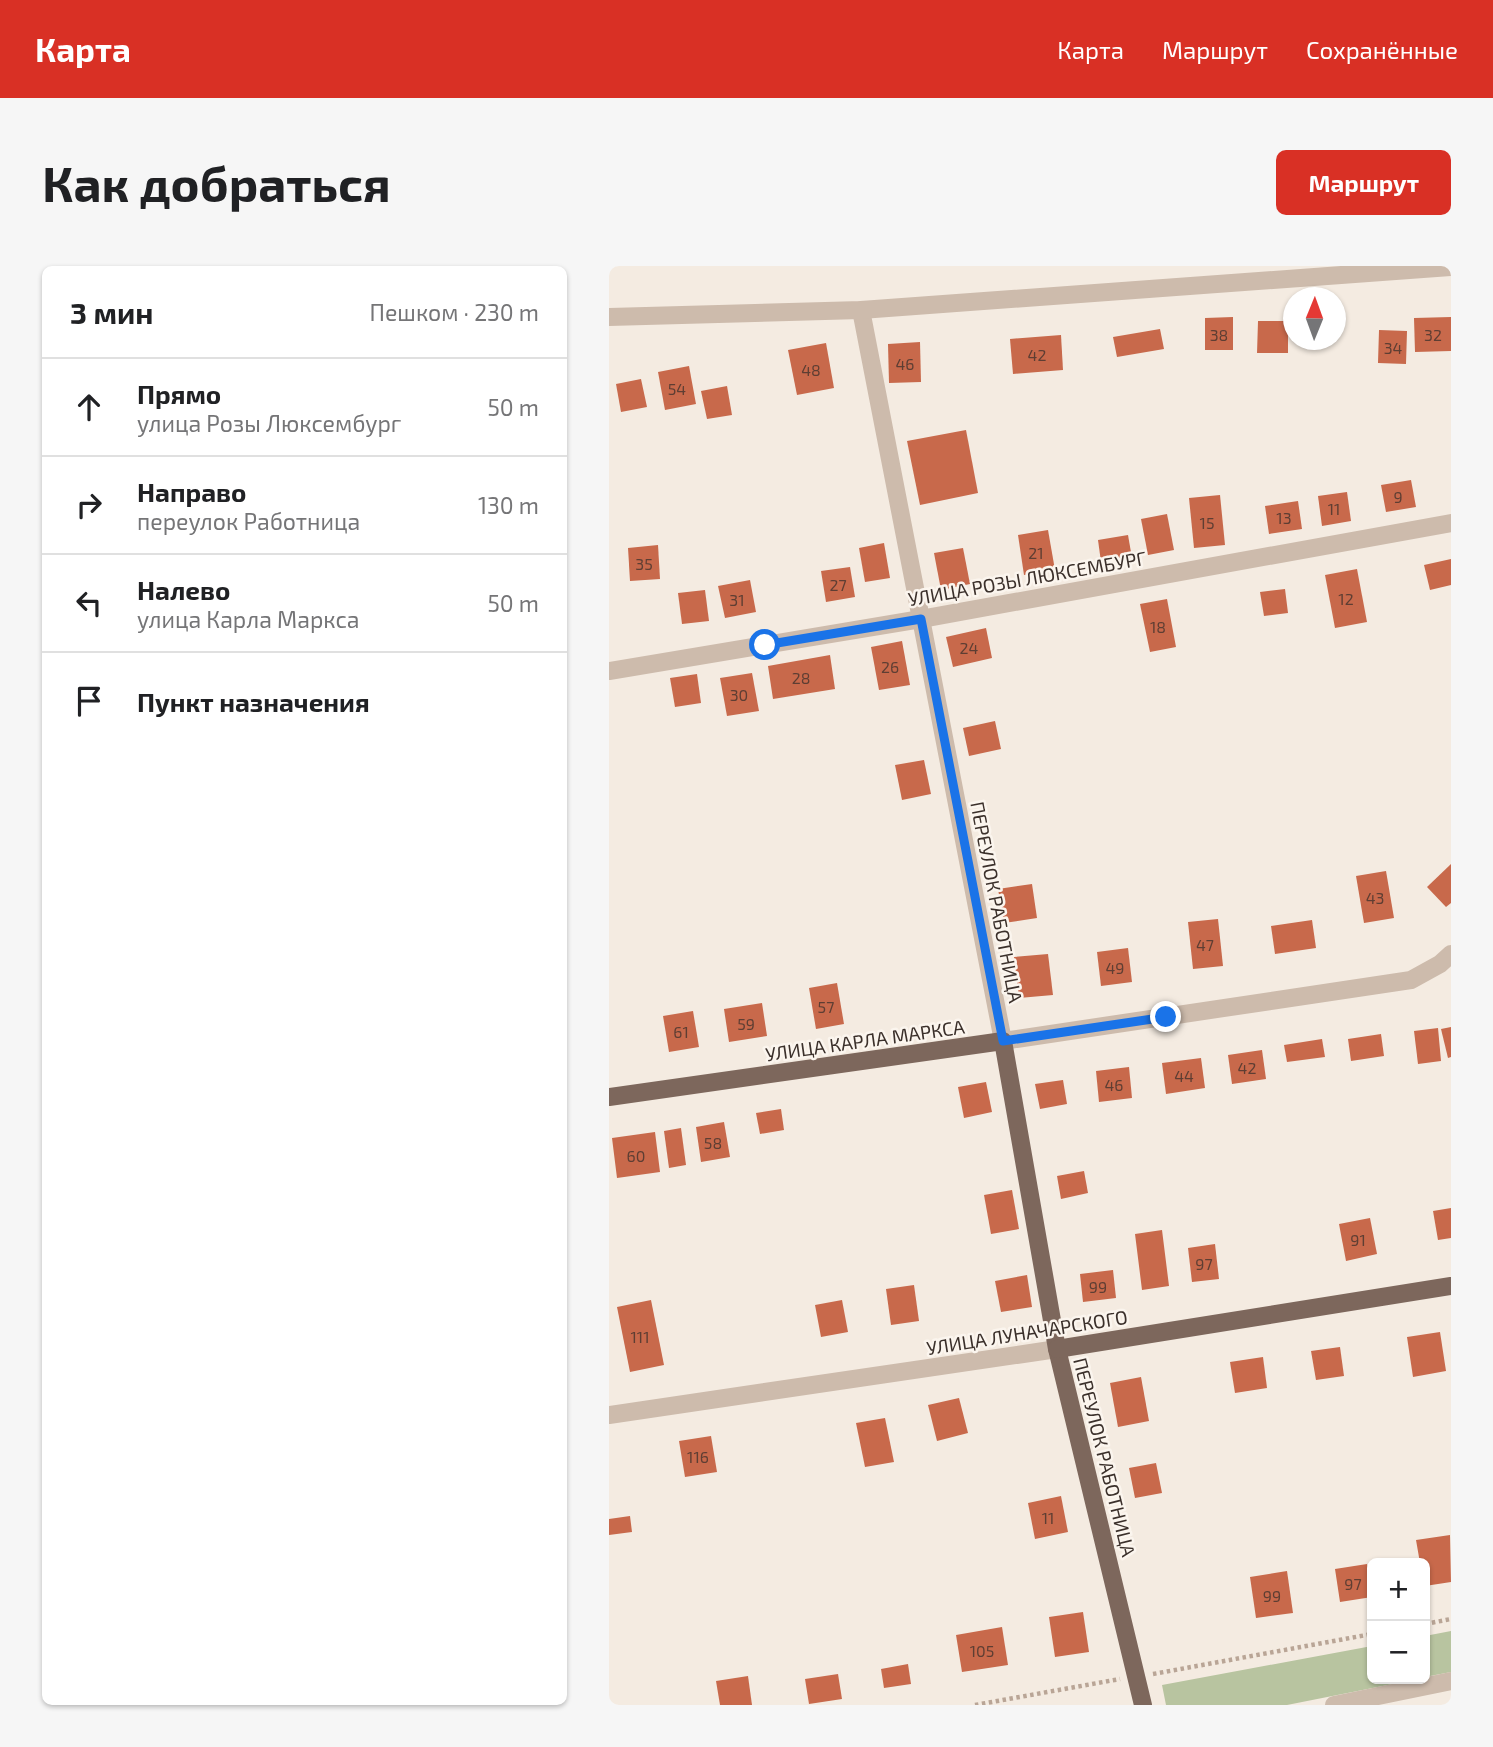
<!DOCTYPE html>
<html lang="ru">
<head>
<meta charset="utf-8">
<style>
	:root { --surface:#fff; --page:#f6f6f6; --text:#202124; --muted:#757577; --line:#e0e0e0; --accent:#d93025 }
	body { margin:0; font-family:"Exo 2",sans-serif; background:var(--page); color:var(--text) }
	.controls { position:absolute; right:21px; bottom:21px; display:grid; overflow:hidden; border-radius:10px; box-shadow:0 2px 5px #0004 }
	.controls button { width:63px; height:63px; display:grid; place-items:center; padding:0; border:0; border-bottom:2px solid var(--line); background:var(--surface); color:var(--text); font:35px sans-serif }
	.compass { position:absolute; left:674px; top:21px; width:63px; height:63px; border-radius:50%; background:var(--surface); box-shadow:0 2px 5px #0004; rotate:1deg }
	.stop { position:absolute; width:21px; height:21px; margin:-16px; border:5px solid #1a73e8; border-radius:50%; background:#fff }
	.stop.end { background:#1a73e8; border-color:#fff; box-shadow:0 2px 7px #0008 }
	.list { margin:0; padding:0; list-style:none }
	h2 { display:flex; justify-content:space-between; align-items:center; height:91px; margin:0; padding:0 28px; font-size:30px }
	h2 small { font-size:23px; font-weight:400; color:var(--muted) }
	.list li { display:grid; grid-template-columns:46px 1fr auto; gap:21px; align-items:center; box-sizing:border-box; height:98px; padding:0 28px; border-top:2px solid var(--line) }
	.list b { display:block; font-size:26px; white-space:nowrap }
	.list p { margin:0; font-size:23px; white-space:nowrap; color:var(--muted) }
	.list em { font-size:23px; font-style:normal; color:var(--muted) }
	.icon { flex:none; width:38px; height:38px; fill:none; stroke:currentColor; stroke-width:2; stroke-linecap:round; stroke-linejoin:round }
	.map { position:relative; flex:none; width:842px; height:1439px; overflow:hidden; border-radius:10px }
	header { display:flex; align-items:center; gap:42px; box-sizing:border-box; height:98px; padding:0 35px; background:var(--accent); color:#fff }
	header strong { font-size:33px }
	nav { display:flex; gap:38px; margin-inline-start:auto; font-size:24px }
	.intro { display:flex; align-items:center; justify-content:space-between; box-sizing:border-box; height:168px; padding:0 42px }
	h1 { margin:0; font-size:49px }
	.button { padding:18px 32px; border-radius:10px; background:var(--accent); color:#fff; font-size:24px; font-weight:700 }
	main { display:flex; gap:42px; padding:0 42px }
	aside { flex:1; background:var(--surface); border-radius:10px; box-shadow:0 2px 5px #0004 }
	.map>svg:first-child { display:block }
	.green { fill:#b8c4a0 }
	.building { fill:#c8694b }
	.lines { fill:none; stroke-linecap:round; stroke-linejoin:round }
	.path { stroke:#b9a596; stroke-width:4.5; stroke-dasharray:3.5 3.5; stroke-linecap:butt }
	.minor { stroke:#cdbbac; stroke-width:18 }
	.major { stroke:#7d675c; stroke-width:18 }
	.route { stroke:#1a73e8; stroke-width:9 }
	.labels { text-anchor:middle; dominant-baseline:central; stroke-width:5; stroke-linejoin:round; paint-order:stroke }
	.number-label { font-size:16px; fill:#5e3e33 }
	.street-label { font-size:19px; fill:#3b302b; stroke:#fbf5ee }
</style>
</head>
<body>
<header>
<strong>Карта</strong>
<nav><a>Карта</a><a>Маршрут</a><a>Сохранённые</a></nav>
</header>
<div class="intro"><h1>Как добраться</h1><a class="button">Маршрут</a></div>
<main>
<aside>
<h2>3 мин<small>Пешком · 230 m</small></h2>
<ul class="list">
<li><svg class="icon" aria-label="ahead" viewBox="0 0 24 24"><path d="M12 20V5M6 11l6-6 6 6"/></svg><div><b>Прямо</b><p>улица Розы Люксембург</p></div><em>50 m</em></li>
<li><svg class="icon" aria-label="right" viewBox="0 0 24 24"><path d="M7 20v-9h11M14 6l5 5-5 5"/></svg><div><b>Направо</b><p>переулок Работница</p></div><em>130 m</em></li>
<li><svg class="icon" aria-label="left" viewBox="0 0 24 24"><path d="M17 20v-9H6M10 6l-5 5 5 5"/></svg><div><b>Налево</b><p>улица Карла Маркса</p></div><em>50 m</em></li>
<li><svg class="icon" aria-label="arrive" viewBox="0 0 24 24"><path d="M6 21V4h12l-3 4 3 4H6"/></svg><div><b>Пункт назначения</b></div></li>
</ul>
</aside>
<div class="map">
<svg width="842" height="1439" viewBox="0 0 842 1439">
	<rect width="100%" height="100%" fill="#f4ebe1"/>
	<g class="green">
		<polygon points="842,1365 842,1406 816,1411 816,1370"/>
		<polygon points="763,1380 763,1413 809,1413 678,1439 557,1439 553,1419"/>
	</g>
	<g class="building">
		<polygon points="624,51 624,84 596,84 596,52"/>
		<polygon points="842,51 842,85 806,86 805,52"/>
		<polygon points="649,55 679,55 679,87 648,87"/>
		<polygon points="551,63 555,83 508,91 504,71"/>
		<polygon points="770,64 798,65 797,98 769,97"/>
		<polygon points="452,69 454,104 404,108 401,73"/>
		<polygon points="311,76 312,116 280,117 279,78"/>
		<polygon points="217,77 225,122 188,129 179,84"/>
		<polygon points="80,100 87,138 56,144 49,106"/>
		<polygon points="32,113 38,141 12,146 7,118"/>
		<polygon points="118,120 123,149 98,153 92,125"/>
		<polygon points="357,164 369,227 311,239 298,175"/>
		<polygon points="802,214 807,241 777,246 772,219"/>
		<polygon points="738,226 742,255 713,260 709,230"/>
		<polygon points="611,229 616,279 585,282 580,232"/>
		<polygon points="689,235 693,263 660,268 656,240"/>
		<polygon points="558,248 565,284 539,289 532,253"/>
		<polygon points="439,264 446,304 415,309 409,269"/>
		<polygon points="519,269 523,292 492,296 489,274"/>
		<polygon points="275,277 281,312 256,316 250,282"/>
		<polygon points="49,279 51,313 21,315 19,282"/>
		<polygon points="354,282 361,318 332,324 325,287"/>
		<polygon points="842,293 842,319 821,324 815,299"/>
		<polygon points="241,301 246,331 217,336 212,305"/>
		<polygon points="748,303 758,356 726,362 716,309"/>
		<polygon points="141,314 147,346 116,352 109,320"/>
		<polygon points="676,323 679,347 655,350 651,326"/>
		<polygon points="96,324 100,355 73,358 69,327"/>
		<polygon points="558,333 567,381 541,386 531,338"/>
		<polygon points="377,362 383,392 344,401 337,371"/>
		<polygon points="293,375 301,419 270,424 262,381"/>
		<polygon points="221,389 226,423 164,433 159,400"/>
		<polygon points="143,407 150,445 118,450 111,412"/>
		<polygon points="88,408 92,437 66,441 61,412"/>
		<polygon points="386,455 392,483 360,490 354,462"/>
		<polygon points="315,494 322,528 293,534 286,499"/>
		<polygon points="842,598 842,637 837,641 818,621"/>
		<polygon points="777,605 785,652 755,657 747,610"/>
		<polygon points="423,618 428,652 395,657 389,623"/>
		<polygon points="609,653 614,700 584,703 579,656"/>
		<polygon points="703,654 707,682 666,688 662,660"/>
		<polygon points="519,682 523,716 492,720 488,686"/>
		<polygon points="439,688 444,729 410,732 405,691"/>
		<polygon points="228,717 235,758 207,763 200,722"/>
		<polygon points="153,737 158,770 120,776 115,743"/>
		<polygon points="84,745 90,781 60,786 54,750"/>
		<polygon points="842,761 842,791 839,792 832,763"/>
		<polygon points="829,762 832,795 809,798 805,765"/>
		<polygon points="772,768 775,790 742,795 739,773"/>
		<polygon points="713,773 716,791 678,796 675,779"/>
		<polygon points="653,784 657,813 623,818 619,789"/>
		<polygon points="592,792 596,822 557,828 553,797"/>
		<polygon points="520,801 523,832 490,836 487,805"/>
		<polygon points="454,814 458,838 431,843 426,818"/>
		<polygon points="377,816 383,846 355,852 349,821"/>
		<polygon points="172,843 175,864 151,868 147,847"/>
		<polygon points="115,856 121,891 92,896 87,861"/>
		<polygon points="72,862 77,899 60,902 55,865"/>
		<polygon points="46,866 51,906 8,912 3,872"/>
		<polygon points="475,905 479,927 452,933 448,910"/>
		<polygon points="403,924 410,963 382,968 375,929"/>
		<polygon points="842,942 842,972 829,974 824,945"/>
		<polygon points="761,952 768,988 737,995 730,958"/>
		<polygon points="553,964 560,1020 533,1024 526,968"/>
		<polygon points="606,978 610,1013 583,1016 579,982"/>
		<polygon points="504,1004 507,1032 474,1036 471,1008"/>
		<polygon points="418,1009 423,1041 392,1046 386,1015"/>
		<polygon points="305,1019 310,1055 282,1059 277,1023"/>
		<polygon points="42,1034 55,1099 21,1106 8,1041"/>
		<polygon points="233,1034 239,1066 212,1071 206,1039"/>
		<polygon points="831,1066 837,1105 804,1111 798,1071"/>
		<polygon points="731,1081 735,1110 707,1114 702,1085"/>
		<polygon points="654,1091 658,1122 626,1127 621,1096"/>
		<polygon points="532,1111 540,1155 509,1161 501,1117"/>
		<polygon points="350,1132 359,1167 328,1175 319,1139"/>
		<polygon points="276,1152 285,1196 256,1201 247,1157"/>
		<polygon points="102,1170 108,1206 76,1211 70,1175"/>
		<polygon points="547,1197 553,1227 526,1232 520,1202"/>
		<polygon points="452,1230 459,1266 426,1273 419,1237"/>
		<polygon points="21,1250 23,1266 0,1269 0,1253"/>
		<polygon points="841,1269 842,1316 816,1320 816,1297 811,1297 807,1274"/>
		<polygon points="758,1298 763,1331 731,1336 726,1303"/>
		<polygon points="678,1305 684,1347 647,1352 641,1311"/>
		<polygon points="474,1346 480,1386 446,1391 440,1351"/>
		<polygon points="393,1361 399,1399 353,1406 347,1369"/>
		<polygon points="299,1398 302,1418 275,1422 272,1403"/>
		<polygon points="229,1408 233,1433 200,1438 196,1413"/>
		<polygon points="139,1410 143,1439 111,1439 107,1415"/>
	</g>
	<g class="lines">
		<g class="path">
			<polyline points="816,1358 842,1353"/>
			<polyline points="544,1408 763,1368"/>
			<polyline points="366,1439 511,1413"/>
		</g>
		<g class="minor">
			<polyline points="252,44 394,775 802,714 831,698 842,688"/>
			<polyline points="0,51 252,44 842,1"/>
			<polyline points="0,405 312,353 842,257"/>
			<polyline points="0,1149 448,1083"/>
			<polyline points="725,1439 842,1415"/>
		</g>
		<g class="major">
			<polyline points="0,831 394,775 448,1083 534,1439"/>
			<polyline points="448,1083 842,1020"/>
		</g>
	</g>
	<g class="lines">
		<polyline class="route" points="156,379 312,353 394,775 557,751"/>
	</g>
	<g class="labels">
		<g class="number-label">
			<text x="610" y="68">38</text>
			<text x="824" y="68">32</text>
			<text x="784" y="81">34</text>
			<text x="428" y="88">42</text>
			<text x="296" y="97">46</text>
			<text x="202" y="103">48</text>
			<text x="68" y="122">54</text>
			<text x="789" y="230">9</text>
			<text x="725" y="242">11</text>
			<text x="675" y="251">13</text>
			<text x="598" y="256">15</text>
			<text x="427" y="286">21</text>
			<text x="35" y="297">35</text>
			<text x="229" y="318">27</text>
			<text x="737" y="332">12</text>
			<text x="128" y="333">31</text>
			<text x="549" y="360">18</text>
			<text x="360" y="381">24</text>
			<text x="281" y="400">26</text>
			<text x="192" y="411">28</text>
			<text x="130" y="428">30</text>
			<text x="766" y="631">43</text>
			<text x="596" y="678">47</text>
			<text x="506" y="701">49</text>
			<text x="217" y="740">57</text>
			<text x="137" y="757">59</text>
			<text x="72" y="765">61</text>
			<text x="638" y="801">42</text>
			<text x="575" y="809">44</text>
			<text x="505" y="818">46</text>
			<text x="104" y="876">58</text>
			<text x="27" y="889">60</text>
			<text x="749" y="973">91</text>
			<text x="595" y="997">97</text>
			<text x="489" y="1020">99</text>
			<text x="31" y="1070">111</text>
			<text x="89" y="1190">116</text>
			<text x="439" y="1251">11</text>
			<text x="744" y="1317">97</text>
			<text x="663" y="1329">99</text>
			<text x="373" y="1384">105</text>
		</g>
		<g class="street-label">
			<text transform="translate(418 312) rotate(-10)">УЛИЦА РОЗЫ ЛЮКСЕМБУРГ</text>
			<text transform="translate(388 636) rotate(79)">ПЕРЕУЛОК РАБОТНИЦА</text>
			<text transform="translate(256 774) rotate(-8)">УЛИЦА КАРЛА МАРКСА</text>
			<text transform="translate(418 1066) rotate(-9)">УЛИЦА ЛУНАЧАРСКОГО</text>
			<text transform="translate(496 1191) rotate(76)">ПЕРЕУЛОК РАБОТНИЦА</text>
		</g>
	</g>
</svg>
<div class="controls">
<button>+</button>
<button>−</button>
</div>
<svg class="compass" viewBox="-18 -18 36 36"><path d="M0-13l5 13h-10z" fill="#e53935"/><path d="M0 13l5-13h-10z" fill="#757577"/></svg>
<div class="stop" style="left:156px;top:379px"></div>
<div class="stop end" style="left:557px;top:751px"></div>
</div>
</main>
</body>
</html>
